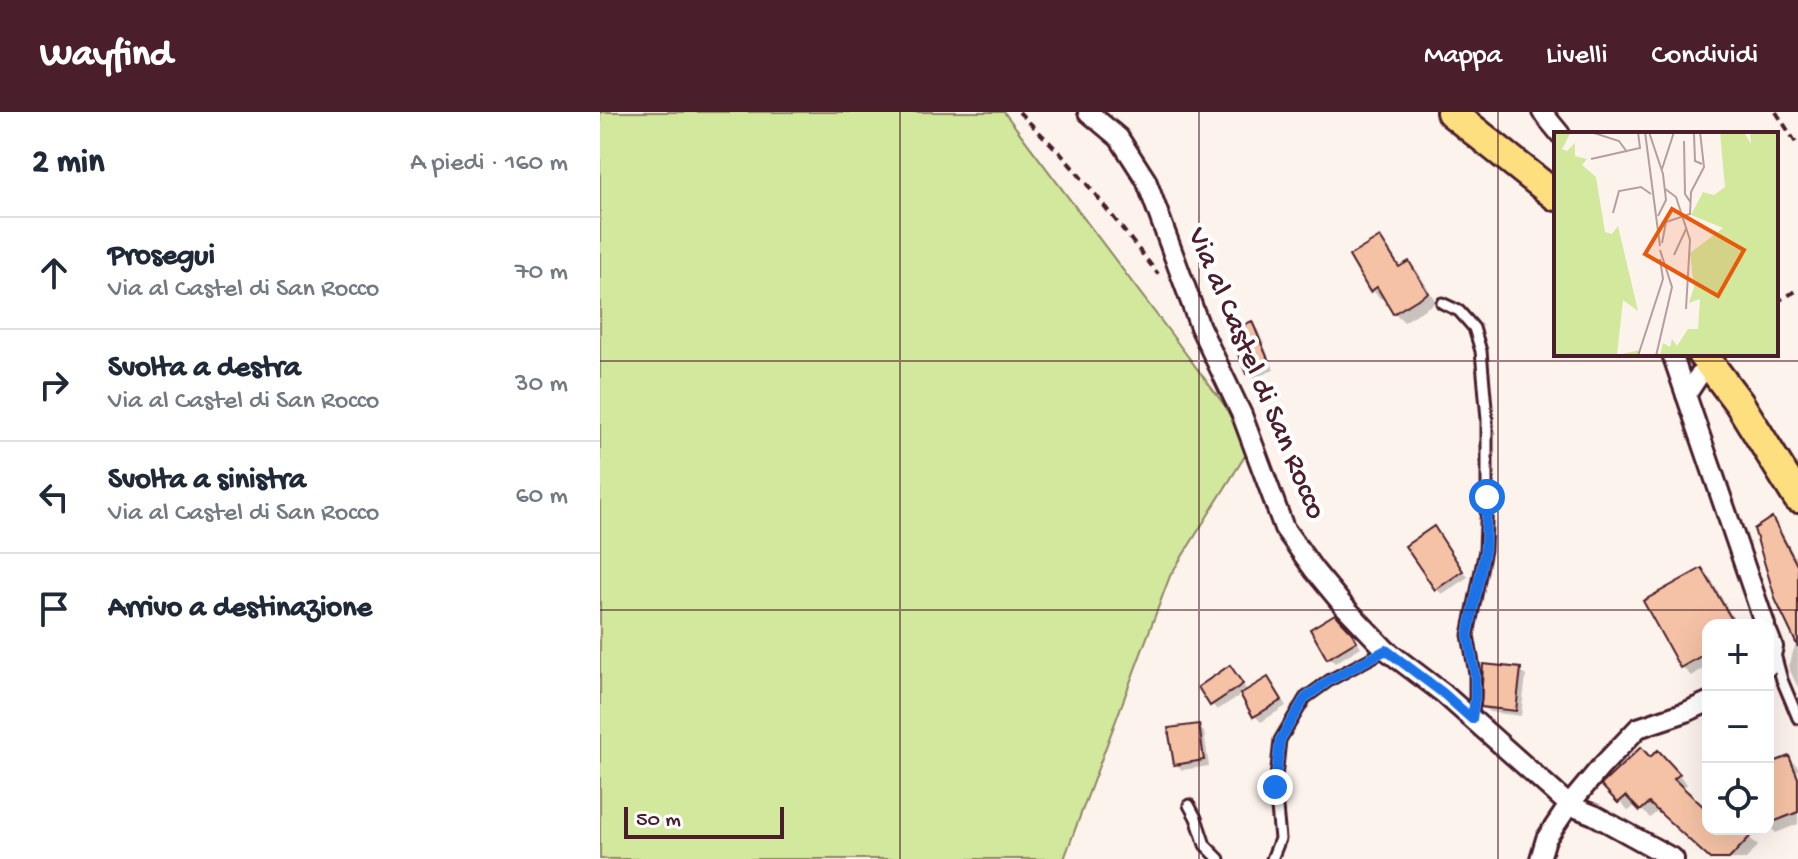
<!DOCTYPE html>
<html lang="it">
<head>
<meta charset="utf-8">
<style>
	:root { --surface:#fff; --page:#f6f6f7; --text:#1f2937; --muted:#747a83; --line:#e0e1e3; --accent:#4a1f2b }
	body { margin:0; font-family:"Gochi Hand",sans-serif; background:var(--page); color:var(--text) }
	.controls { position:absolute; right:24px; bottom:24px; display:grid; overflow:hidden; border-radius:16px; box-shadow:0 8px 32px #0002 }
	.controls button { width:72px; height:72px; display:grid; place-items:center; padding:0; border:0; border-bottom:2px solid var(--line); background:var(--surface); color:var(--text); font:40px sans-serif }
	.scale { position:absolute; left:24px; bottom:20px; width:160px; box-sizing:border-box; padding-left:8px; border:4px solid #4a1f2b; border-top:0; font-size:22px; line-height:28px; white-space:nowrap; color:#4a1f2b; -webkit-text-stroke:6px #fff; paint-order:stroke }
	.stop { position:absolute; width:24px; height:24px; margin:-18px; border:6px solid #1a73e8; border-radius:50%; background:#fff }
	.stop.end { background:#1a73e8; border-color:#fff; box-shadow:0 2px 8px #0008 }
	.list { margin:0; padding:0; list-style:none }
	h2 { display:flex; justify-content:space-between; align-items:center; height:104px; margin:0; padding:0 32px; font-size:34px }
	h2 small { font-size:26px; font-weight:400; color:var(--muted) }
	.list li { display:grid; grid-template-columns:52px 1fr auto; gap:24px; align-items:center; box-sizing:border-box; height:112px; padding:0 32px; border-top:2px solid var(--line) }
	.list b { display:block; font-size:30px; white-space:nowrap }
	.list p { margin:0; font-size:26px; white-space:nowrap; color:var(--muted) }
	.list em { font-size:26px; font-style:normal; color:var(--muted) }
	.icon { flex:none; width:44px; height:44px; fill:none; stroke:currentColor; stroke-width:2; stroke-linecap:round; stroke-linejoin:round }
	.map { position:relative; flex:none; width:1198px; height:747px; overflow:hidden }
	header { display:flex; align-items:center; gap:48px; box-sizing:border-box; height:112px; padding:0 40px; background:var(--accent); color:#fff }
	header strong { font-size:38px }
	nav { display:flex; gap:44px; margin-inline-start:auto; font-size:28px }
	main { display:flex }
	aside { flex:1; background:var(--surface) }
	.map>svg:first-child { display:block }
	.green { fill:#d1e89d; stroke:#8e8464; stroke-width:2 }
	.shadow { fill:#0003 }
	.building { fill:#f5c2a5; stroke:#4a1f2b; stroke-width:2 }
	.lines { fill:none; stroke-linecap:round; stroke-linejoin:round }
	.service-casing { stroke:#4a1f2b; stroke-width:15 }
	.minor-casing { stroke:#4a1f2b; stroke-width:24 }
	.primary-casing { stroke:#4a1f2b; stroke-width:34 }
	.path { stroke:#4a1f2b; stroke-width:4; stroke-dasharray:8 6; stroke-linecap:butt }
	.service { stroke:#fff; stroke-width:9 }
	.minor { stroke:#fff; stroke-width:18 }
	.primary { stroke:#fedf80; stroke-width:28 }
	.route { stroke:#1a73e8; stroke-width:10 }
	.grid { fill:none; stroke:#4a1f2b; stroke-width:2; stroke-opacity:0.55 }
	.labels { text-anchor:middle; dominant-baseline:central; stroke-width:8; stroke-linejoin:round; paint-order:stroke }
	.street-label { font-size:30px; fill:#4a1f2b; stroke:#fff }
	.inset-road { fill:none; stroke:#b59e9f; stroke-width:2 }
	.view { fill:#e8590c; fill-opacity:0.15; stroke:#e8590c; stroke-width:4 }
	.inset-edge { fill:none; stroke:#4a1f2b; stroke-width:4 }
</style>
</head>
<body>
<header>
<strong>Wayfind</strong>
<nav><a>Mappa</a><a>Livelli</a><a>Condividi</a></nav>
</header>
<main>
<aside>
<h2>2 min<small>A piedi · 160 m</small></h2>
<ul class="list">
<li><svg class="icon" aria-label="ahead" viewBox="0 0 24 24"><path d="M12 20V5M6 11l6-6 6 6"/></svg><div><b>Prosegui</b><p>Via al Castel di San Rocco</p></div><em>70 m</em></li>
<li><svg class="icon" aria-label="right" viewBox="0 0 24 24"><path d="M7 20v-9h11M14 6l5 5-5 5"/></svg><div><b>Svolta a destra</b><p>Via al Castel di San Rocco</p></div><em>30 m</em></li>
<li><svg class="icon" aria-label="left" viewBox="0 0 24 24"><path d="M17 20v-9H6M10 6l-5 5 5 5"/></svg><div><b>Svolta a sinistra</b><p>Via al Castel di San Rocco</p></div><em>60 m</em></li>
<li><svg class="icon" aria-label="arrive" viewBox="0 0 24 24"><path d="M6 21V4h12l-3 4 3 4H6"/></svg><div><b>Arrivo a destinazione</b></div></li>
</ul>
</aside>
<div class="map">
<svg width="1198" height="747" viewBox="0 0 1198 747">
	<rect width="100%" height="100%" fill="#fdf3ed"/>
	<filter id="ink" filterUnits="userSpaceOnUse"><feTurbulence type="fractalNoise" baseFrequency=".0125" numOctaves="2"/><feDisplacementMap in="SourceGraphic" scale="16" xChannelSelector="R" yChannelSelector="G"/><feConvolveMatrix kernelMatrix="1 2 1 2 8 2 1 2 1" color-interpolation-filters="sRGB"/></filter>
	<g filter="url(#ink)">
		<polygon class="green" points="0,0 404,0 653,331 570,464 464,747 0,747"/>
		<g class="shadow">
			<polygon points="780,128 789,137 801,156 809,151 818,160 836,190 804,210 795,201 785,185 781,187 772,178"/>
			<polygon points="652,212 658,218 674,258 654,266 648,261"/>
			<polygon points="1172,407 1179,415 1198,451 1198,576 1188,554 1197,529"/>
			<polygon points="839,423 868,465 842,482 836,477"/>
			<polygon points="1102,458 1111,467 1137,513 1108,513 1108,554 1091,564 1082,555"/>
			<polygon points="735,504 755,525 761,535 735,551 729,545"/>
			<polygon points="920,558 926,564 921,604 889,600 883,595"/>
			<polygon points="636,562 648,580 668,568 674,573 686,594 661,610 655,604 642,582 617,598 612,592"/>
			<polygon points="598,614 604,620 609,654 582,658 576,652"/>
			<polygon points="1058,641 1087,672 1082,677 1108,702 1108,717 1141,717 1158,734 1146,747 1112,747 1059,698 1050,706 1036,692 1029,699 1004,673 1051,647"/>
			<polygon points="1189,646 1198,655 1198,712 1176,721 1168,713 1168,654"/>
		</g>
		<g class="building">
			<polygon points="780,125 799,155 809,149 828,181 793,202 777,175 770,180 749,144"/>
			<polygon points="652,209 670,252 646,262 629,219"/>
			<polygon points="1172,405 1198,455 1198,535 1176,489 1154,417"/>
			<polygon points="834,414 863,459 835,478 805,434"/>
			<polygon points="1102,456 1135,513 1108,513 1108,540 1080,556 1043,489"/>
			<polygon points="735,502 749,517 757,529 727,547 710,517"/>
			<polygon points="883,552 921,556 916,599 881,595"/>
			<polygon points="630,553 643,572 610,594 598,575"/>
			<polygon points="668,565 682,588 653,605 640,582"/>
			<polygon points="599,612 604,648 574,653 568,616"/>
			<polygon points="1041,635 1050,645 1058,638 1080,662 1074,667 1108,699 1108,717 1157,717 1129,747 1110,747 1049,691 1040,699 1026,684 1018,691 1001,673"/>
			<polygon points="1189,644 1198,666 1198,700 1168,712 1168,652"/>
		</g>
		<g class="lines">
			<defs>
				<g id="service">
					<polyline points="842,191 859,199 874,216 881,239 887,307 887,385 885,438 868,523 875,562 875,586 872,607"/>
					<polyline points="1175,542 1182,568 1198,606"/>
					<polyline points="589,693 596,706 605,733 619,747"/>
					<polyline points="672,747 680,727 675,675 680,628 705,586 730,568 786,538"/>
				</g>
				<g id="minor">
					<polyline points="488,0 519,26 546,68 600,215 642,303 684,416 714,458 743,493 786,538 843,581 969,693 994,703 1074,747"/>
					<polyline points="942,0 960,22"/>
					<polyline points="1072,242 1165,513"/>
					<polyline points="1086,283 1098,265 1110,253"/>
					<polyline points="1168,522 1173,535 1168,554"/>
					<polyline points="940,747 946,727 969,693 1000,656 1038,616 1086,600 1108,590"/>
				</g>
				<g id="primary">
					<polyline points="851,0 956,84"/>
					<polyline points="1102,242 1139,291 1198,386"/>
				</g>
			</defs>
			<use href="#service" class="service-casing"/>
			<use href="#minor" class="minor-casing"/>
			<use href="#primary" class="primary-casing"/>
			<g class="path">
				<polyline points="419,0 460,41 491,77 558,162"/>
				<polyline points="1176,0 1198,34"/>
				<polyline points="1176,190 1198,178"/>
			</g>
			<use href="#service" class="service"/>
			<use href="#minor" class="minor"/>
			<use href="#primary" class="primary"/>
		</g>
	</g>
	<g class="lines" filter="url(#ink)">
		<polyline class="route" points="675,675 680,628 705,586 730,568 786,538 843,581 872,607 875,586 875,562 868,523 885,438 887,385"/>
	</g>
	<path class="grid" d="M300 0V747M599 0V747M898 0V747M0 249H1198M0 498H1198"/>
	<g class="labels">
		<g class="street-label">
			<text transform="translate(655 262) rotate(67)">Via al Castel di San Rocco</text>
		</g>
	</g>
	<g transform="translate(954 20)">
		<rect width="224" height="224" fill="#fdf3ed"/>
		<path d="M0 0H17L8 17 13 19 21 11V24L33 27 28 33 42 45 51 100 58 102 64 94 84 179 69 168 63 223 86 218 83 224H0ZM166 0H190L197 12 196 0H224V224H106L109 211 116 215 118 207 123 214 134 197H144L146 167 135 171 140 155 136 121 169 96 137 83 149 60 160 63 171 55Z" fill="#d1e89d"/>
		<path class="inset-road" d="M37 0 65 9 73 20M91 0 106 114M95 0 109 42 112 68 104 84M140 1 141 29 148 32M130 9 131 62 137 71M37 27 86 16 84 0M108 37 120 0M110 56 122 65 136 108 132 177M59 81 65 59 87 55 97 62M108 111 112 90 136 82 137 60 150 35 146 0M120 123 132 97M84 224 109 147 106 127M102 224 118 155 106 118"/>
		<path class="view" d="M118 77 190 118 164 164 91 122Z"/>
		<rect width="224" height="224" class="inset-edge"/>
	</g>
</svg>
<div class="controls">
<button>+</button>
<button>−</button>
<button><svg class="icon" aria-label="locate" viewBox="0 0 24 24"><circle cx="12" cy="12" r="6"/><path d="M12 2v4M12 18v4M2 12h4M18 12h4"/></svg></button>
</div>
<div class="scale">50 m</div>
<div class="stop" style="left:887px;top:385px"></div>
<div class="stop end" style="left:675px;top:675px"></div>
</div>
</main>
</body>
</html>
